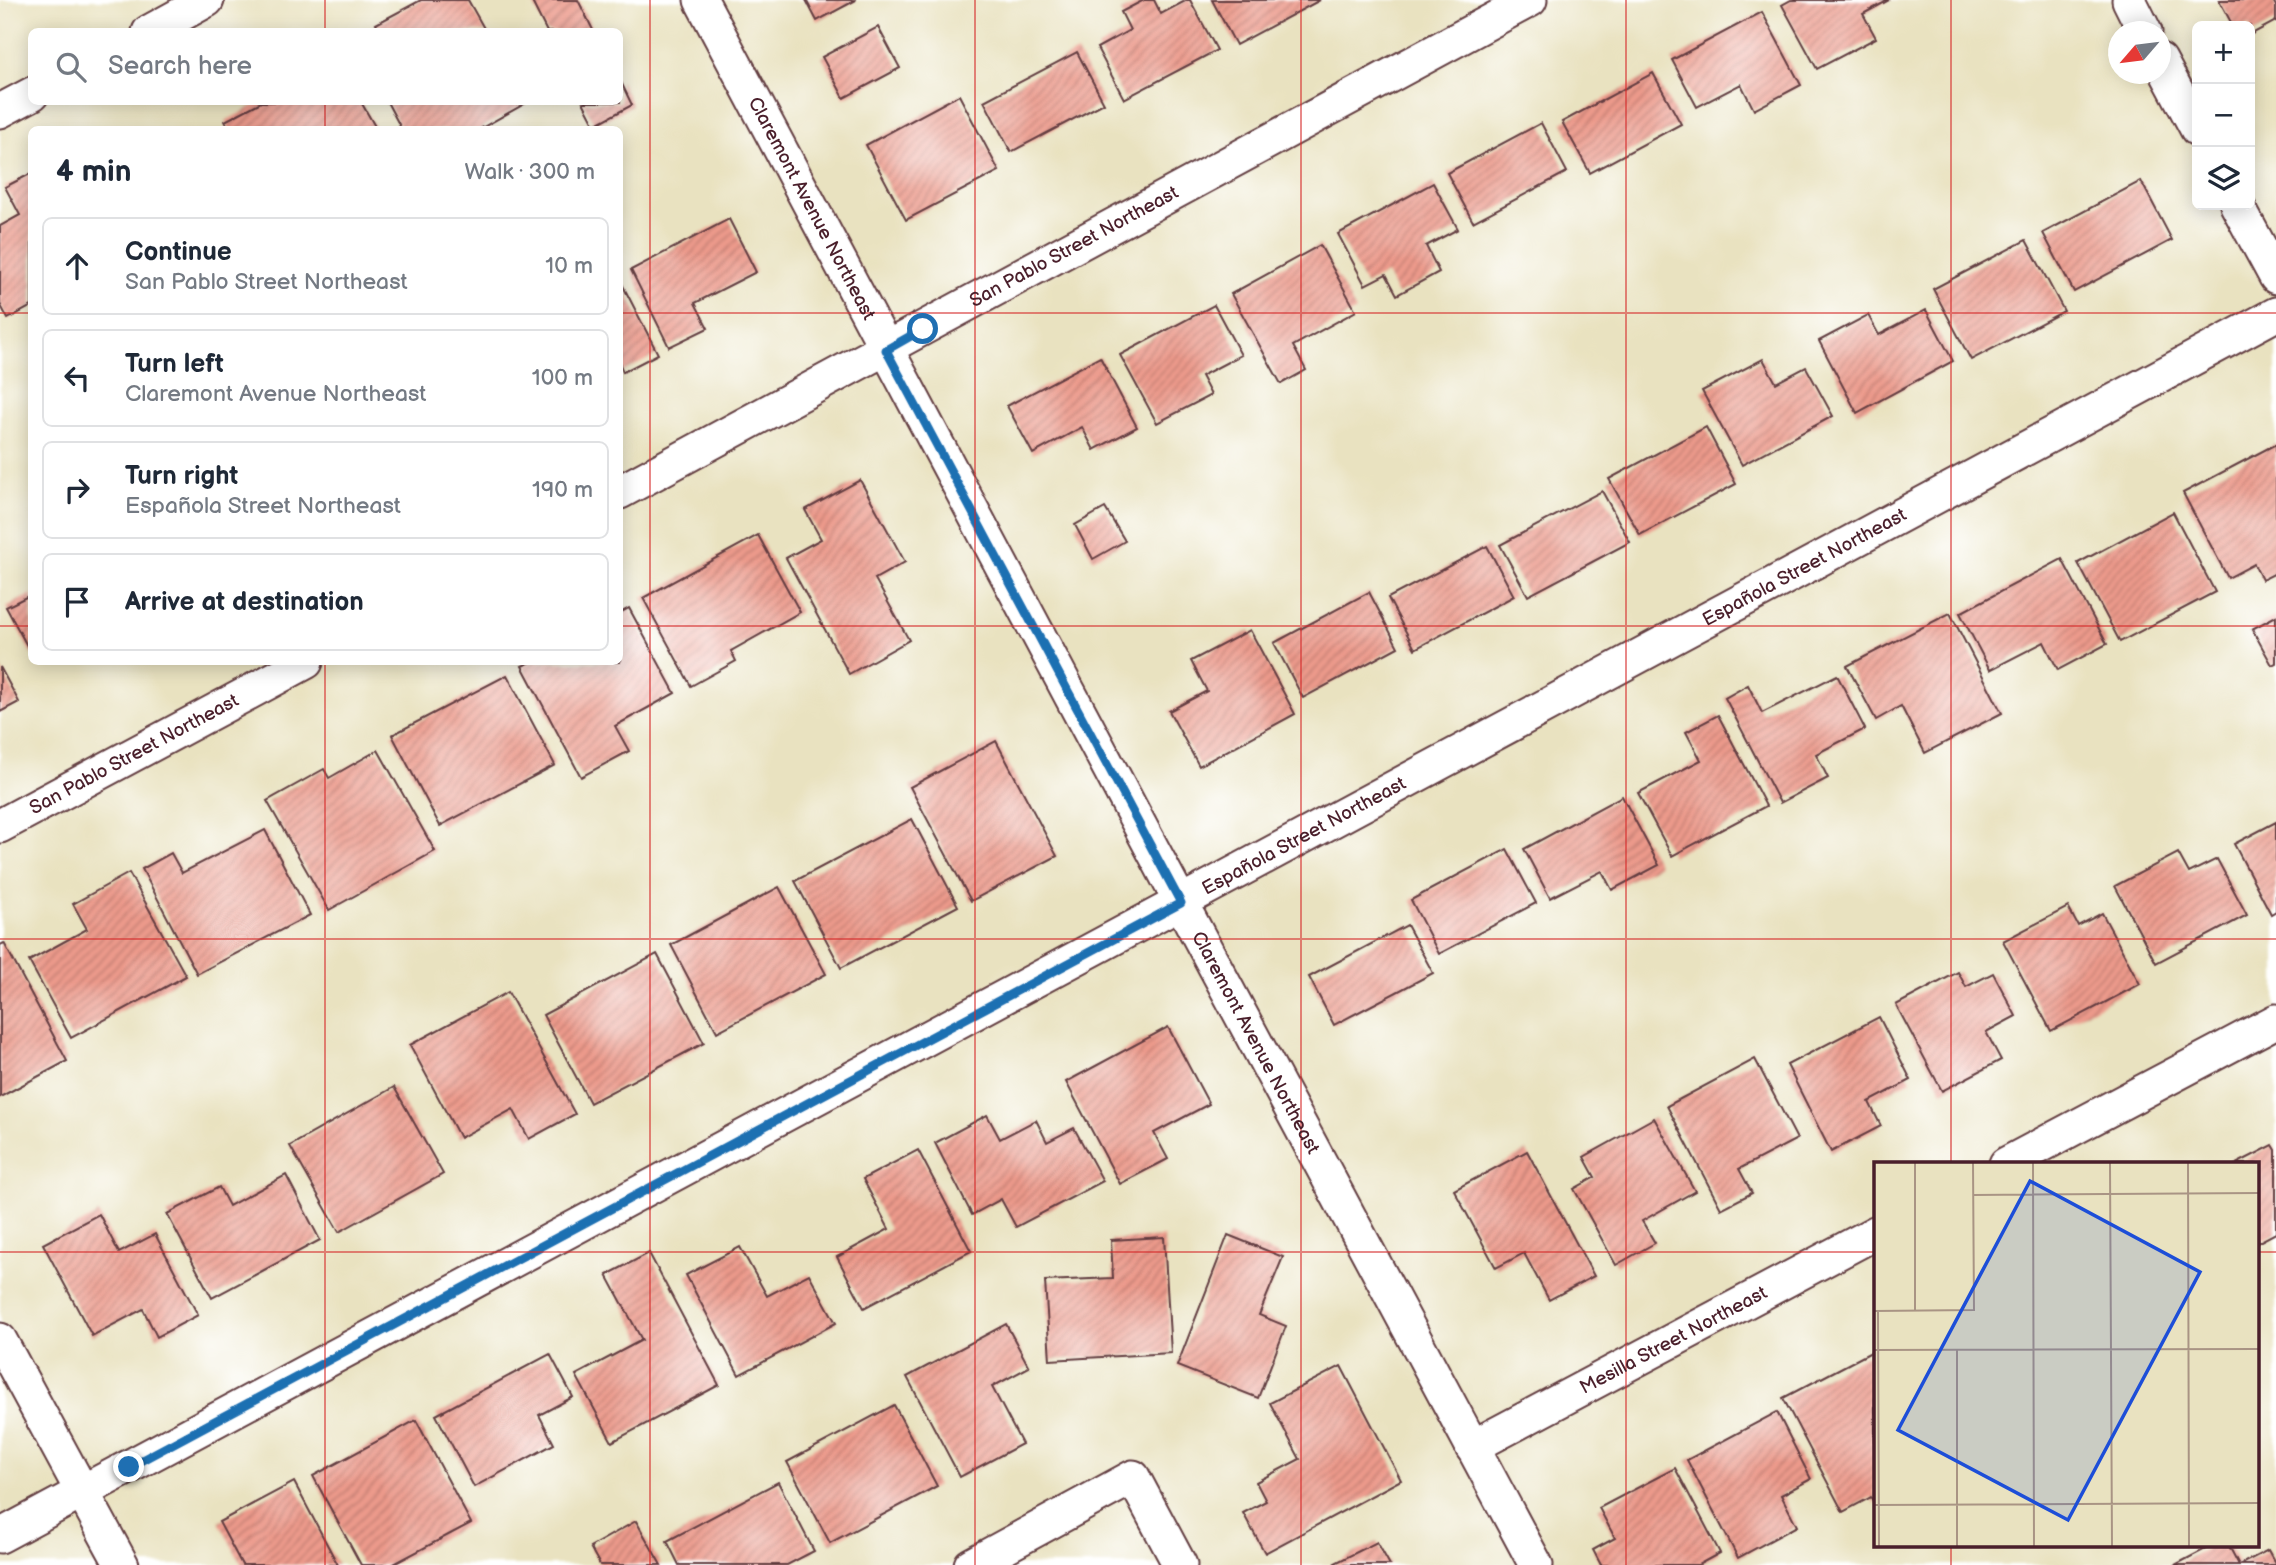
<!DOCTYPE html>
<html lang="en">
<head>
<meta charset="utf-8">
<style>
	:root { --surface:#fff; --page:#f2f2f3; --text:#1f2937; --muted:#747a83; --line:#e0e1e3 }
	body { margin:0; font-family:"Balsamiq Sans",sans-serif; background:var(--page); color:var(--text) }
	.controls { position:absolute; right:21px; top:21px; display:grid; overflow:hidden; border-radius:10px; box-shadow:0 4px 18px #0003 }
	.controls button { width:63px; height:63px; display:grid; place-items:center; padding:0; border:0; border-bottom:2px solid var(--line); background:var(--surface); color:var(--text); font:35px sans-serif }
	.compass { position:absolute; left:2108px; top:21px; width:63px; height:63px; border-radius:50%; background:var(--surface); box-shadow:0 4px 18px #0003; rotate:242deg }
	.stop { position:absolute; width:21px; height:21px; margin:-16px; border:5px solid #1f6fb2; border-radius:50%; background:#fff }
	.stop.end { background:#1f6fb2; border-color:#fff; box-shadow:0 2px 7px #0008 }
	.list { margin:0; padding:0; list-style:none }
	h2 { display:flex; justify-content:space-between; align-items:center; height:91px; margin:0; padding:0 28px; font-size:30px }
	h2 small { font-size:23px; font-weight:400; color:var(--muted) }
	.list li { display:grid; grid-template-columns:46px 1fr auto; gap:21px; align-items:center; box-sizing:border-box; height:98px; margin:0 14px 14px; padding:0 14px; border:2px solid var(--line); border-radius:10px }
	.list b { display:block; font-size:26px; white-space:nowrap }
	.list p { margin:0; font-size:23px; white-space:nowrap; color:var(--muted) }
	.list em { font-size:23px; font-style:normal; color:var(--muted) }
	.icon { flex:none; width:38px; height:38px; fill:none; stroke:currentColor; stroke-width:2; stroke-linecap:round; stroke-linejoin:round }
	.map { position:relative; flex:none; width:2276px; height:1565px; overflow:hidden }
	.search { position:absolute; background:var(--surface); box-shadow:0 4px 18px #0003; left:28px; top:28px; width:595px; height:77px; display:flex; align-items:center; gap:18px; box-sizing:border-box; padding:0 24px; border-radius:10px; color:var(--muted); font-size:26px }
	.panel { position:absolute; background:var(--surface); box-shadow:0 4px 18px #0003; left:28px; top:126px; width:595px; height:539px; border-radius:10px }
	.map>svg:first-child { display:block }
	.building { fill:url(#building-hatch) }
	.lines { fill:none; stroke-linecap:round; stroke-linejoin:round }
	.street-casing { stroke:#623c41; stroke-width:37 }
	.street { stroke:#fff; stroke-width:33 }
	.route { stroke:#1f6fb2; stroke-width:9 }
	.grid { fill:none; stroke:#d62828; stroke-width:2; stroke-opacity:0.55 }
	.labels { text-anchor:middle; dominant-baseline:central; stroke-width:5; stroke-linejoin:round; paint-order:stroke }
	.street-label { font-size:19px; fill:#4a1f2b; stroke:#fff }
	.inset-road { fill:none; stroke:#a99484; stroke-width:2 }
	.view { fill:#1d4ed8; fill-opacity:0.15; stroke:#1d4ed8; stroke-width:3.5 }
	.inset-edge { fill:none; stroke:#4a1f2b; stroke-width:3.5 }
</style>
</head>
<body>
<div class="map">
<svg width="2276" height="1565" viewBox="0 0 2276 1565">
	<defs>
		<pattern id="building-hatch" width="6" height="6" patternUnits="userSpaceOnUse" patternTransform="scale(1.75)"><rect width="6" height="6" fill="#ec9a8b"/><path d="M-1 1l2-2M0 6l6-6M5 7l2-2" fill="none" stroke="#c17d72"/></pattern>
	</defs>
	<rect width="100%" height="100%" fill="#fff"/>
	<filter id="ink" filterUnits="userSpaceOnUse"><feTurbulence type="fractalNoise" baseFrequency=".0143" numOctaves="2"/><feDisplacementMap in="SourceGraphic" scale="14" xChannelSelector="R" yChannelSelector="G"/><feConvolveMatrix kernelMatrix="1 2 1 2 8 2 1 2 1" color-interpolation-filters="sRGB"/></filter>
	<filter id="wash" filterUnits="userSpaceOnUse"><feTurbulence type="fractalNoise" baseFrequency=".00686" numOctaves="4" result="noise"/><feDisplacementMap in="SourceGraphic" scale="28" xChannelSelector="R" yChannelSelector="G"/><feGaussianBlur stdDeviation="1.57" result="paint"/><feColorMatrix in="noise" values="0 0 0 0 0 0 0 0 0 0 0 0 0 0 0 0 0 1.4 0 .05"/><feComposite in="paint" operator="in"/></filter>
	<g filter="url(#wash)">
		<rect width="100%" height="100%" fill="#e9e2c0"/>
		<g id="blocks">
			<g class="building">
				<polygon points="421,0 468,0 486,32 380,32 376,24"/>
				<polygon points="531,0 578,0 594,32 547,32"/>
				<polygon points="806,0 856,0 817,21"/>
				<polygon points="1144,0 1154,0 1161,14 1187,0 1190,0 1217,50 1124,99 1097,48 1130,30 1121,12"/>
				<polygon points="1212,0 1320,0 1236,45"/>
				<polygon points="1791,0 1889,0 1863,14 1876,38 1817,69 1782,5"/>
				<polygon points="2219,0 2273,0 2276,6 2276,21 2250,35 2250,26 2233,26"/>
				<polygon points="1762,12 1801,85 1754,110 1741,84 1697,107 1672,60"/>
				<polygon points="878,27 900,68 844,98 822,57"/>
				<polygon points="1077,52 1104,103 1011,152 984,101"/>
				<polygon points="1653,73 1681,124 1590,173 1562,122"/>
				<polygon points="620,80 632,105 595,125 583,102 620,102"/>
				<polygon points="959,95 999,171 906,220 866,145"/>
				<polygon points="261,102 361,102 377,130 230,130 225,121"/>
				<polygon points="387,102 525,102 526,103 478,130 402,130"/>
				<polygon points="1541,123 1567,172 1473,222 1447,173"/>
				<polygon points="32,173 32,306 8,319 0,304 0,226 20,215 5,187"/>
				<polygon points="2141,181 2172,240 2074,292 2043,233"/>
				<polygon points="1433,183 1458,229 1426,246 1439,272 1397,295 1386,274 1365,285 1338,234"/>
				<polygon points="729,219 756,272 695,303 708,328 669,347 631,270"/>
				<polygon points="2026,240 2064,311 1971,360 1933,289"/>
				<polygon points="1320,245 1356,311 1293,346 1306,370 1281,384 1231,294"/>
				<polygon points="620,280 658,354 623,372 620,365"/>
				<polygon points="1214,305 1241,355 1201,376 1211,395 1157,423 1120,355"/>
				<polygon points="1926,310 1953,361 1857,413 1819,341 1868,315 1879,335"/>
				<polygon points="1100,357 1137,427 1094,450 1082,427 1033,454 1007,406"/>
				<polygon points="1763,359 1776,383 1806,367 1833,416 1742,465 1702,391"/>
				<polygon points="1706,427 1736,484 1640,535 1609,479"/>
				<polygon points="2276,444 2276,573 2262,580 2254,564 2228,578 2183,493"/>
				<polygon points="860,480 905,562 875,579 909,640 849,674 786,558 821,539 805,510"/>
				<polygon points="1602,491 1630,542 1528,596 1500,545"/>
				<polygon points="1105,508 1125,541 1093,559 1075,525"/>
				<polygon points="2173,512 2215,592 2120,642 2078,563"/>
				<polygon points="758,535 800,612 731,651 736,661 691,686 643,598"/>
				<polygon points="1487,546 1514,596 1415,649 1388,598"/>
				<polygon points="2062,559 2107,644 2058,670 2044,642 1990,670 1960,613"/>
				<polygon points="1369,592 1398,647 1303,698 1274,643"/>
				<polygon points="32,594 32,655 6,607"/>
				<polygon points="629,608 675,693 615,726 629,751 581,777 522,666 531,662 620,662 620,613"/>
				<polygon points="1950,613 2002,713 1925,753 1901,706 1876,720 1847,666"/>
				<polygon points="2276,616 2276,663 2272,665 2252,629"/>
				<polygon points="1250,630 1295,714 1199,766 1169,711 1207,691 1191,661"/>
				<polygon points="0,667 19,702 0,712"/>
				<polygon points="507,675 555,765 440,826 392,735"/>
				<polygon points="1837,675 1865,729 1816,754 1828,778 1780,803 1725,698 1748,685 1762,713"/>
				<polygon points="1718,715 1766,806 1672,856 1638,793 1701,760 1686,732"/>
				<polygon points="996,741 1057,856 971,901 910,787"/>
				<polygon points="378,750 435,851 329,910 267,801 324,769 329,778"/>
				<polygon points="1622,796 1659,865 1612,890 1602,871 1550,898 1524,849"/>
				<polygon points="912,819 958,906 841,968 795,881"/>
				<polygon points="2276,822 2276,911 2271,914 2234,844"/>
				<polygon points="265,830 310,915 197,974 142,869 171,853 182,873"/>
				<polygon points="1507,849 1536,903 1439,954 1411,900"/>
				<polygon points="2178,853 2189,873 2217,859 2247,915 2156,963 2115,886"/>
				<polygon points="129,873 186,976 71,1038 29,961 87,929 73,904"/>
				<polygon points="779,887 826,974 717,1032 671,945"/>
				<polygon points="2068,907 2078,926 2102,913 2140,984 2051,1031 2003,941"/>
				<polygon points="1407,925 1433,973 1334,1025 1309,977"/>
				<polygon points="4,943 67,1061 0,1097 0,945"/>
				<polygon points="657,954 704,1043 590,1103 543,1015"/>
				<polygon points="1958,972 1966,987 1993,973 2016,1016 1986,1032 2001,1060 1942,1091 1896,1005"/>
				<polygon points="508,992 575,1114 529,1139 513,1109 460,1138 410,1045"/>
				<polygon points="1879,1017 1911,1080 1869,1102 1881,1126 1831,1152 1787,1065"/>
				<polygon points="1168,1027 1209,1104 1154,1133 1168,1159 1120,1184 1066,1082"/>
				<polygon points="1755,1059 1797,1139 1739,1169 1752,1193 1721,1209 1667,1106"/>
				<polygon points="394,1087 443,1174 339,1232 290,1146"/>
				<polygon points="987,1115 1000,1139 1036,1120 1047,1142 1074,1128 1103,1181 1016,1227 1001,1199 972,1215 935,1143"/>
				<polygon points="1654,1118 1695,1191 1642,1221 1655,1243 1616,1265 1574,1189 1595,1177 1584,1157"/>
				<polygon points="2273,1145 2276,1150 2276,1233 2257,1243 2257,1164 2236,1164"/>
				<polygon points="918,1150 971,1251 864,1308 837,1257 889,1229 863,1179"/>
				<polygon points="1527,1151 1594,1276 1549,1300 1524,1253 1496,1268 1454,1190"/>
				<polygon points="286,1175 320,1240 212,1298 167,1214 219,1187 229,1206"/>
				<polygon points="99,1214 119,1253 155,1234 198,1315 157,1337 143,1309 92,1336 43,1244"/>
				<polygon points="1228,1235 1283,1257 1259,1315 1286,1326 1258,1398 1177,1366"/>
				<polygon points="1164,1237 1171,1353 1050,1360 1045,1281 1113,1278 1111,1240"/>
				<polygon points="740,1247 767,1296 809,1274 836,1323 739,1375 686,1275"/>
				<polygon points="649,1253 719,1385 612,1442 576,1375 642,1340 607,1275"/>
				<polygon points="1006,1324 1029,1367 992,1387 1022,1444 960,1477 907,1377"/>
				<polygon points="1875,1350 1875,1505 1871,1497 1843,1512 1783,1398"/>
				<polygon points="550,1354 573,1397 539,1415 554,1444 474,1487 436,1415"/>
				<polygon points="1341,1366 1401,1480 1265,1553 1243,1513 1266,1501 1256,1482 1300,1459 1270,1403"/>
				<polygon points="894,1405 937,1486 830,1543 787,1462"/>
				<polygon points="1777,1412 1811,1479 1781,1495 1797,1526 1738,1558 1687,1460"/>
				<polygon points="416,1420 471,1523 392,1565 361,1565 313,1476"/>
				<polygon points="1675,1468 1720,1553 1698,1565 1601,1565 1593,1550 1615,1538 1599,1508"/>
				<polygon points="294,1482 338,1565 242,1565 219,1522"/>
				<polygon points="778,1482 814,1551 787,1565 679,1565 667,1541"/>
				<polygon points="636,1521 661,1565 600,1565 590,1547"/>
				<polygon points="1377,1542 1390,1565 1337,1565 1335,1563"/>
				<polygon points="2211,1546 2229,1546 2239,1565 2175,1565"/>
				<polygon points="2268,1550 2276,1565 2239,1565"/>
			</g>
		</g>
	</g>
	<g filter="url(#ink)">
		<use href="#blocks" fill-opacity="0" stroke="#623c41" stroke-width="2"/>
		<g class="lines">
			<defs>
				<g id="street">
					<path id="s1" d="M701 0 1198 935 1536 1565"/>
					<polyline points="2129,0 2145,32"/>
					<polyline points="149,32 207,0"/>
					<polyline points="2160,60 2197,129"/>
					<polyline points="0,111 32,94"/>
					<polyline points="2237,205 2276,277"/>
					<path id="s2" d="M620 492 1530 0"/>
					<path id="s3" d="M0 826 306 662"/>
					<polyline points="2006,1164 2276,1021"/>
					<polyline points="0,1340 122,1565"/>
					<path id="s4" d="M1472 1447 1875 1233"/>
					<path id="s5" d="M0 1536 2276 314"/>
					<polyline points="971,1565 1133,1477 1180,1565"/>
				</g>
			</defs>
			<use href="#street" class="street-casing"/>
			<use href="#street" class="street"/>
		</g>
	</g>
	<g class="lines" filter="url(#ink)">
		<polyline class="route" points="129,1467 1181,903 886,350 923,329"/>
	</g>
	<path class="grid" d="M325 0V32M650 0V1565M975 0V1565M1301 0V1565M1626 0V1565M1951 0V1164M325 102V130M0 313H32M620 313H2276M0 626H32M620 626H2276M325 662V1565M0 939H2276M0 1252H1875M2257 1252H2276M1951 1546V1565"/>
	<g class="labels">
		<g class="street-label">
			<text stroke="none"><textPath href="#s1" startOffset="236">Claremont Avenue Northeast</textPath></text>
			<text stroke="none"><textPath href="#s2" startOffset="516">San Pablo Street Northeast</textPath></text>
			<text stroke="none"><textPath href="#s5" startOffset="2048">Española Street Northeast</textPath></text>
			<text stroke="none"><textPath href="#s3" startOffset="152">San Pablo Street Northeast</textPath></text>
			<text stroke="none"><textPath href="#s5" startOffset="1480">Española Street Northeast</textPath></text>
			<text stroke="none"><textPath href="#s1" startOffset="1181">Claremont Avenue Northeast</textPath></text>
			<text stroke="none"><textPath href="#s4" startOffset="228">Mesilla Street Northeast</textPath></text>
		</g>
	</g>
	<g transform="translate(1874 1162)">
		<rect width="385" height="385" fill="#e9e2c0"/>
		<path class="inset-road" d="M41 1V148M159 1 160 384M236 1 238 384M314 1 315 384M99 33 385 31M0 149 100 148 99 1M4 149 5 384M0 188 385 187M0 343 385 341M83 384V187"/>
		<path class="view" d="M156 19 326 110 194 358 24 268Z"/>
		<rect width="385" height="385" class="inset-edge"/>
	</g>
</svg>
<div class="controls">
<button>+</button>
<button>−</button>
<button><svg class="icon" aria-label="layers" viewBox="0 0 24 24"><path d="M12 4l9 5-9 5-9-5zM3 14l9 5 9-5"/></svg></button>
</div>
<svg class="compass" viewBox="-18 -18 36 36"><path d="M0-13l5 13h-10z" fill="#e53935"/><path d="M0 13l5-13h-10z" fill="#747a83"/></svg>
<div class="stop" style="left:923px;top:329px"></div>
<div class="stop end" style="left:129px;top:1467px"></div>
<div class="search"><svg class="icon" aria-label="search" viewBox="0 0 24 24"><circle cx="10" cy="10" r="6"/><path d="M15 15l6 6"/></svg>Search here</div>
<section class="panel">
<h2>4 min<small>Walk · 300 m</small></h2>
<ul class="list">
<li><svg class="icon" aria-label="ahead" viewBox="0 0 24 24"><path d="M12 20V5M6 11l6-6 6 6"/></svg><div><b>Continue</b><p>San Pablo Street Northeast</p></div><em>10 m</em></li>
<li><svg class="icon" aria-label="left" viewBox="0 0 24 24"><path d="M17 20v-9H6M10 6l-5 5 5 5"/></svg><div><b>Turn left</b><p>Claremont Avenue Northeast</p></div><em>100 m</em></li>
<li><svg class="icon" aria-label="right" viewBox="0 0 24 24"><path d="M7 20v-9h11M14 6l5 5-5 5"/></svg><div><b>Turn right</b><p>Española Street Northeast</p></div><em>190 m</em></li>
<li><svg class="icon" aria-label="arrive" viewBox="0 0 24 24"><path d="M6 21V4h12l-3 4 3 4H6"/></svg><div><b>Arrive at destination</b></div></li>
</ul>
</section>
</div>
</body>
</html>
